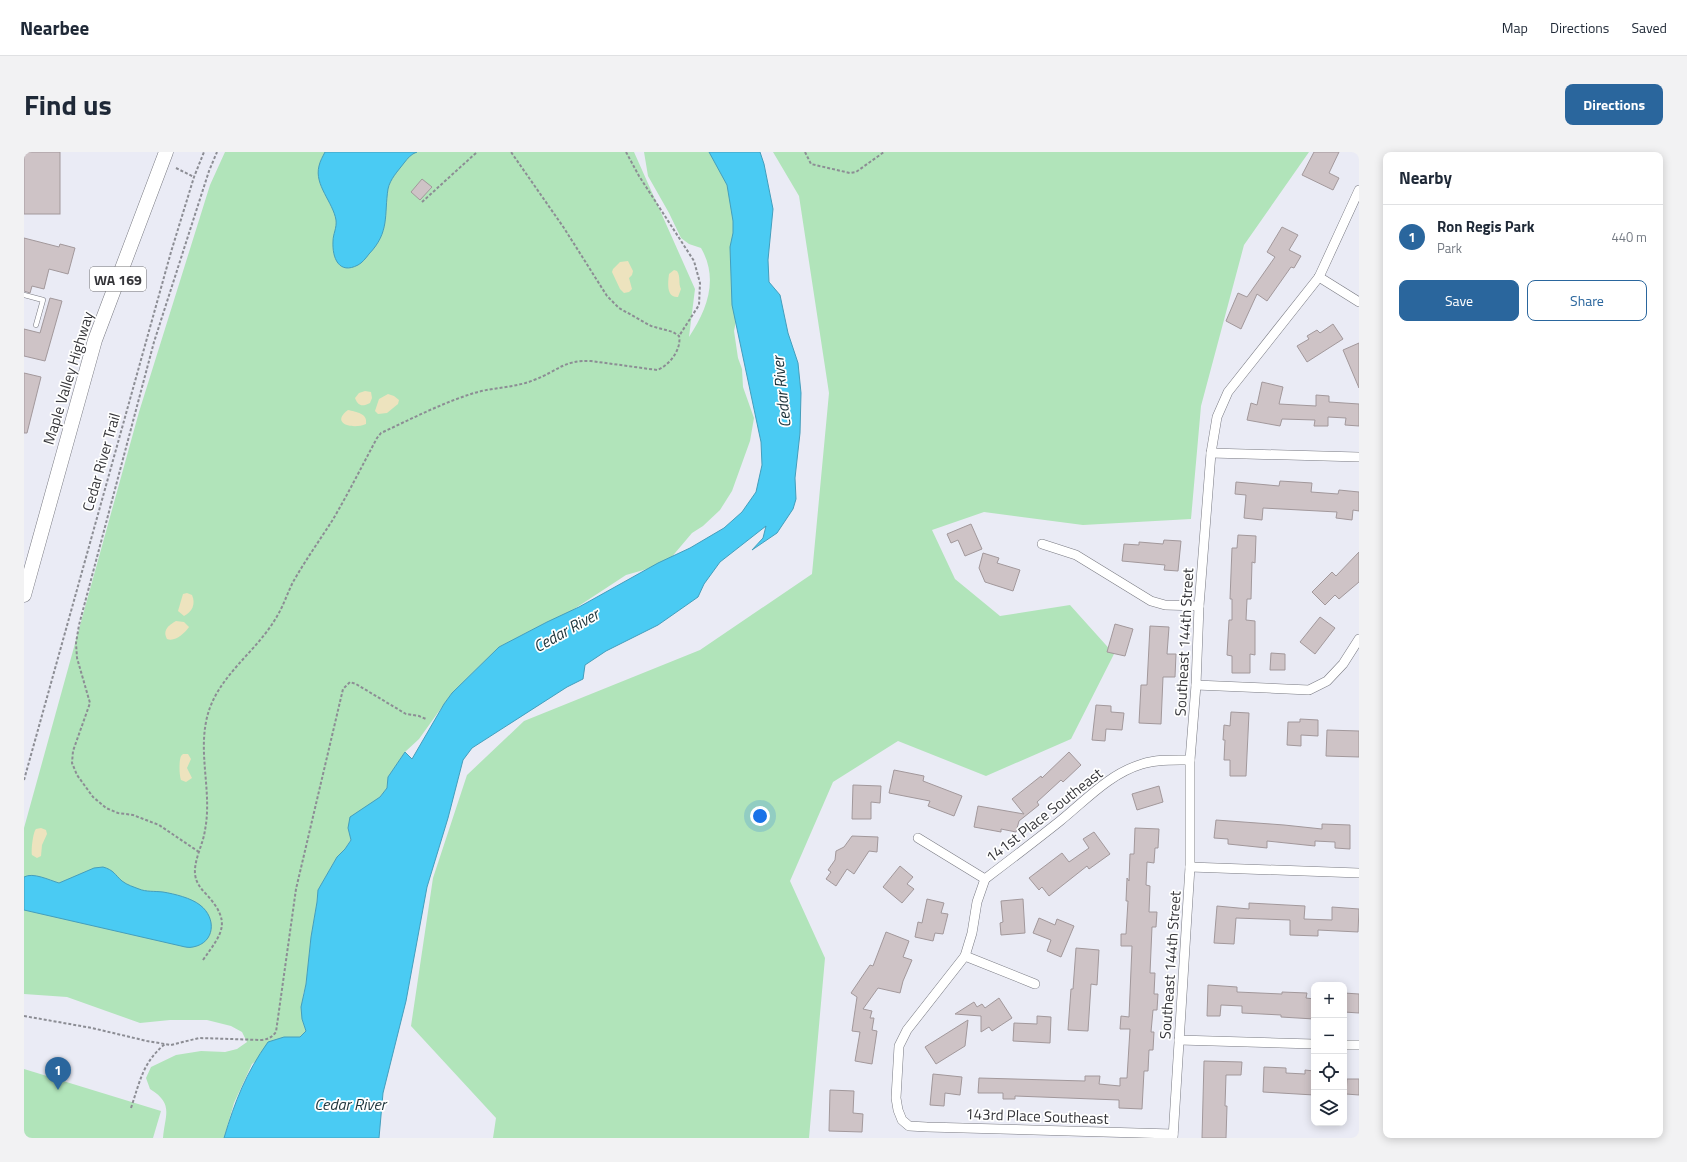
<!DOCTYPE html>
<html lang="en">
<head>
<meta charset="utf-8">
<style>
	:root { --surface:#fff; --page:#f2f2f3; --text:#1f2937; --muted:#747a83; --line:#e0e1e3; --accent:#2a669d }
	body { margin:0; font-family:"Titillium Web",sans-serif; background:var(--page); color:var(--text) }
	.controls { position:absolute; right:12px; bottom:12px; display:grid; overflow:hidden; border-radius:8px; box-shadow:0 2px 10px #0003 }
	.controls button { width:36px; height:36px; display:grid; place-items:center; padding:0; border:0; border-bottom:1px solid var(--line); background:var(--surface); color:var(--text); font:20px sans-serif }
	.you { position:absolute; left:736px; top:664px; width:14px; height:14px; margin:-10px; border:3px solid #fff; border-radius:50%; background:#1a73e8; box-shadow:0 0 0 6px #1a73e833 }
	.badge { display:grid; place-items:center; width:26px; height:26px; border-radius:50%; background:var(--accent); color:#fff; font-size:13px; font-weight:700 }
	.pin { position:absolute; translate:-50% -33px; filter:drop-shadow(0 1px 2px #0008) }
	.pin::after { content:''; position:absolute; top:21px; width:14px; height:12px; background:inherit; clip-path:polygon(0 0,100% 0,50% 100%) }
	.list { margin:0; padding:0; list-style:none }
	h2 { display:flex; justify-content:space-between; align-items:center; height:52px; margin:0; padding:0 16px; font-size:17px }
	h2 small { font-size:13px; font-weight:400; color:var(--muted) }
	.list li { display:grid; grid-template-columns:26px 1fr auto; gap:12px; align-items:center; box-sizing:border-box; height:64px; padding:0 16px; border-top:1px solid var(--line) }
	.list b { display:block; font-size:15px; white-space:nowrap }
	.list p { margin:0; font-size:13px; white-space:nowrap; color:var(--muted) }
	.list em { font-size:13px; font-style:normal; color:var(--muted) }
	.actions { display:flex; gap:8px; padding:12px 16px }
	.actions a { flex:1; padding:9px 0; border:1px solid var(--accent); border-radius:8px; text-align:center; font-size:14px; color:var(--accent) }
	.actions .main { background:var(--accent); color:#fff }
	.icon { flex:none; width:22px; height:22px; fill:none; stroke:currentColor; stroke-width:2; stroke-linecap:round; stroke-linejoin:round }
	.map { position:relative; flex:none; width:1335px; height:986px; overflow:hidden; border-radius:8px }
	header { display:flex; align-items:center; gap:24px; box-sizing:border-box; height:56px; padding:0 20px; background:var(--surface); border-bottom:1px solid var(--line) }
	header strong { font-size:19px }
	nav { display:flex; gap:22px; margin-inline-start:auto; font-size:14px }
	.intro { display:flex; align-items:center; justify-content:space-between; box-sizing:border-box; height:96px; padding:0 24px }
	h1 { margin:0; font-size:28px }
	.button { padding:10px 18px; border-radius:8px; background:var(--accent); color:#fff; font-size:14px; font-weight:700 }
	main { display:flex; gap:24px; padding:0 24px }
	aside { flex:1; background:var(--surface); border-radius:8px; box-shadow:0 2px 10px #0003 }
	.map>svg:first-child { display:block }
	.green { fill:#b1e4ba }
	.sand { fill:#ede3be }
	.water { fill:#4acbf3; stroke:#449ebc }
	.building { fill:#cec3c6; stroke:#a2989b }
	.lines { fill:none; stroke-linecap:round; stroke-linejoin:round }
	.lane-casing { stroke:#797a82; stroke-width:5.5 }
	.street-casing { stroke:#797a82; stroke-width:10 }
	.primary-casing { stroke:#797a82; stroke-width:15 }
	.path { stroke:#8c8d94; stroke-width:2; stroke-dasharray:3 2; stroke-linecap:butt }
	.lane { stroke:#fff; stroke-width:4.5 }
	.street { stroke:#fff; stroke-width:9 }
	.primary { stroke:#fff; stroke-width:14 }
	.labels { text-anchor:middle; dominant-baseline:central; stroke-width:3.5; stroke-linejoin:round; paint-order:stroke }
	.shield { fill:#fff; stroke:#727275; stroke-width:1 }
	.shield-label { font-size:14px; font-weight:bold; fill:#36363a }
	.street-label { font-size:15px; fill:#36363a; stroke:#fff }
	.water-label { font-size:16px; font-style:italic; fill:#1d333a; stroke:#fff }
</style>
</head>
<body>
<header>
<strong>Nearbee</strong>
<nav><a>Map</a><a>Directions</a><a>Saved</a></nav>
</header>
<div class="intro"><h1>Find us</h1><a class="button">Directions</a></div>
<main>
<div class="map">
<svg width="1335" height="986" viewBox="0 0 1335 986">
	<rect width="100%" height="100%" fill="#eaebf5"/>
	<g class="green">
		<path d="M201 0H610L671 137 665 185C683 158 695 127 677 96L665 92 657 86 645 61 624 24 620 0H706L715 154 710 179 714 206 718 217 719 235 730 266 726 289 708 339 696 358 679 374 668 381 646 407 637 413 602 423 538 465 523 470 475 495 428 541 395 587 381 600 364 625 363 636 356 645 347 653 324 676 327 687 321 697 313 705 294 738 293 750 287 785 282 832 279 843 278 867 282 879 276 885H260L228 912 210 951 200 986H139C141 962 150 952 126 937L122 926 127 915 152 903 177 899 201 900 213 897 223 890 218 880 207 874 183 868H146L116 871 43 845 0 842V676L115 260 186 33Z"/>
		<polygon points="749,0 1285,0 1220,93 1177,254 1167,367 1059,373 960,360 908,378 931,427 976,464 1046,453 1090,502 1047,587 962,624 874,589 809,630 766,729 801,806 785,986 469,986 472,966 387,874 409,726 443,623 500,569 676,498 788,422 805,241 775,44"/>
		<polygon points="0,917 137,959 129,986 0,986"/>
	</g>
	<g class="sand">
		<polygon points="604,109 609,119 608,123 605,126 608,137 605,140 600,141 596,137 588,120 589,117 596,110"/>
		<path d="M650 118 653 119C657 125 654 131 657 137L654 145C642 146 644 130 645 122Z"/>
		<path d="M341 239 347 240 348 246 346 251C338 255 334 254 331 246L335 241Z"/>
		<polygon points="364,242 370,244 375,248 374,252 363,261 354,262 351,259 355,247"/>
		<path d="M324 258C332 260 344 261 342 272 328 278 306 271 324 258Z"/>
		<path d="M163 441 168 443C172 452 168 460 160 464L154 459 159 442Z"/>
		<path d="M152 469 160 470 165 475C160 482 151 490 143 487 138 478 145 473 152 469Z"/>
		<path d="M159 602H164L167 607 163 616 168 626 162 630 157 628C155 623 155 608 157 604Z"/>
		<path d="M17 676 22 678 23 682 18 693 17 704 13 706 8 703C7 698 9 680 12 677Z"/>
	</g>
	<g class="water">
		<path d="M301 0H393C387 2 384 6 380 11 374 19 366 27 364 37 360 63 366 80 345 102 342 106 338 111 334 113 315 123 308 106 309 89 309 82 313 76 312 68 309 50 290 33 295 14 296 9 299 4 301 0Z"/>
		<path d="M685 0H736L740 12 749 57 744 108 745 130 756 143 764 181 774 211 777 241 776 281 771 326 772 347 769 357 753 381 728 398 739 386 742 374 696 410 680 432 674 445 634 473 582 499 561 513 559 527 543 535 448 596 439 608 424 666 403 735 382 849 359 941 355 986H200C211 949 222 921 244 890L260 885H276L282 879 278 867 277 855 282 832 287 785 293 750 294 738 313 705 321 697 327 688 324 676 326 665 356 645 363 636 364 625 381 600 388 607 420 552 428 541 475 495 523 470 555 455 634 411 666 396 700 376 718 360 732 340 738 313 737 290 708 153 706 95 709 81V69L703 33Z"/>
		<path d="M79 715C90 718 91 723 98 729 103 733 110 735 115 737 122 740 131 739 139 740 151 742 167 746 176 753 193 766 191 791 169 795 165 796 161 795 157 794L0 758V725C9 720 25 728 35 731L70 716Z"/>
	</g>
	<g class="building">
		<rect x="0" y="0" width="36" height="62"/>
		<polygon points="1290,0 1315,0 1305,21 1315,26 1309,38 1278,23"/>
		<polygon points="398,27 408,35 396,48 387,40"/>
		<polygon points="1258,75 1274,83 1265,98 1277,104 1270,116 1267,115 1243,149 1233,142 1217,177 1202,169 1214,141 1223,145 1251,105 1243,100"/>
		<polygon points="0,86 35,95 36,92 51,96 44,122 25,117 20,137 8,134 6,141 0,139"/>
		<polygon points="26,146 38,149 21,209 0,204 0,177 16,181"/>
		<polygon points="1309,172 1319,187 1283,210 1273,194 1285,187 1283,184 1293,178 1296,181"/>
		<polygon points="1335,191 1335,236 1319,198"/>
		<polygon points="0,221 17,225 3,281 0,281"/>
		<polygon points="1238,230 1259,235 1255,252 1292,254 1292,243 1305,244 1305,250 1335,252 1335,274 1321,273 1322,266 1304,265 1304,274 1290,274 1291,268 1258,267 1256,274 1223,268 1227,251 1233,253"/>
		<polygon points="1256,329 1288,331 1287,340 1314,342 1315,338 1335,340 1335,359 1329,358 1328,368 1312,366 1313,360 1239,356 1238,368 1220,366 1222,343 1211,342 1212,330 1255,334"/>
		<polygon points="947,372 958,397 941,404 934,388 927,391 923,382"/>
		<polygon points="1214,383 1232,384 1231,411 1228,410 1227,447 1223,447 1222,468 1231,469 1231,503 1226,502 1226,521 1208,521 1208,504 1203,503 1205,468 1208,468 1208,447 1206,447 1208,396 1213,396"/>
		<polygon points="1140,388 1157,389 1154,419 1140,418 1141,413 1098,409 1100,392 1115,393 1115,390 1139,392"/>
		<polygon points="1335,400 1335,430 1315,447 1311,443 1301,453 1288,440 1308,420 1312,424"/>
		<polygon points="959,401 975,406 973,411 996,418 989,439 961,430 955,416"/>
		<polygon points="1296,465 1311,476 1291,502 1276,490"/>
		<polygon points="1091,472 1109,477 1101,504 1083,500"/>
		<polygon points="1126,474 1145,475 1143,502 1152,502 1151,525 1139,525 1137,572 1115,571 1117,533 1123,533"/>
		<polygon points="1247,501 1261,502 1261,518 1246,518"/>
		<polygon points="1072,553 1087,554 1087,560 1100,561 1098,578 1082,577 1081,589 1068,588"/>
		<polygon points="1207,560 1225,561 1222,624 1206,624 1206,608 1200,608 1201,588 1199,588 1200,573 1206,574"/>
		<polygon points="1276,567 1294,568 1294,584 1277,583 1277,594 1263,593 1264,570 1276,570"/>
		<polygon points="1303,578 1335,579 1335,605 1302,604"/>
		<polygon points="1045,600 1057,613 1039,630 1037,628 1013,650 1015,653 995,669 992,680 977,677 977,680 950,675 954,654 1000,662 988,647 1017,624 1018,626"/>
		<polygon points="870,618 900,624 899,629 938,644 930,664 904,654 906,649 865,641"/>
		<polygon points="829,633 857,634 856,651 847,650 847,667 828,667"/>
		<polygon points="1135,634 1139,650 1113,658 1108,642"/>
		<polygon points="1192,668 1260,673 1298,677 1298,672 1326,673 1326,697 1311,696 1311,690 1291,689 1291,694 1243,689 1243,696 1204,692 1204,687 1190,686"/>
		<polygon points="1111,676 1135,677 1134,696 1131,696 1130,711 1123,710 1122,733 1126,734 1125,760 1133,760 1132,775 1128,775 1126,821 1131,821 1130,842 1134,842 1133,858 1129,858 1127,880 1130,880 1129,898 1125,898 1124,919 1120,919 1118,957 1095,956 1095,948 991,944 991,947 979,947 979,941 954,941 955,926 1061,929 1061,924 1076,924 1075,932 1096,934 1096,926 1103,926 1106,877 1096,877 1097,864 1105,865 1108,794 1097,794 1097,782 1102,782 1104,749 1102,749 1103,726 1105,729 1106,702 1110,702"/>
		<polygon points="1070,680 1086,702 1065,717 1063,714 1025,744 1018,735 1015,738 1005,726 1038,701 1045,710 1065,696 1059,687"/>
		<polygon points="828,684 854,685 853,700 845,699 830,722 823,717 812,734 802,727 807,720 804,718 811,708 812,699 820,695"/>
		<polygon points="876,714 889,725 883,732 890,737 878,751 859,735"/>
		<polygon points="903,747 920,751 917,761 924,762 919,782 911,781 909,789 891,785 894,770 898,771"/>
		<polygon points="999,747 1001,781 977,783 976,771 979,770 977,749"/>
		<polygon points="1225,751 1281,754 1280,767 1308,768 1308,755 1335,757 1334,780 1294,778 1294,784 1266,783 1266,768 1212,766 1210,792 1190,791 1193,754 1225,757"/>
		<polygon points="1015,766 1031,773 1033,767 1050,774 1037,805 1023,799 1027,788 1009,781"/>
		<polygon points="862,780 885,789 879,805 888,808 879,829 876,841 854,836 839,857 848,859 846,866 850,866 848,878 853,879 848,912 831,909 836,880 828,879 833,845 827,841 846,813 849,814"/>
		<polygon points="1052,796 1075,798 1073,833 1067,832 1064,879 1044,878 1047,837 1049,837"/>
		<polygon points="1184,833 1213,835 1213,840 1258,842 1258,840 1283,841 1282,846 1290,847 1290,867 1257,865 1257,863 1218,861 1218,854 1197,853 1196,864 1183,864"/>
		<polygon points="1320,841 1335,842 1335,861 1320,860"/>
		<polygon points="975,846 988,866 968,879 965,875 957,880 957,864 931,862 950,850 953,855 958,852 961,856"/>
		<polygon points="1013,864 1027,865 1026,891 989,889 990,871 1013,872"/>
		<polygon points="944,868 941,894 912,912 901,895"/>
		<polygon points="1180,909 1218,910 1217,923 1202,923 1201,954 1203,954 1202,986 1178,986"/>
		<polygon points="1240,915 1262,916 1262,921 1281,922 1281,918 1290,919 1290,943 1239,940"/>
		<polygon points="909,922 938,925 936,943 921,941 920,954 906,953"/>
		<polygon points="1323,927 1335,927 1335,943 1322,942"/>
		<polygon points="806,938 830,939 829,961 839,962 838,980 805,979"/>
	</g>
	<g class="lines">
		<defs>
			<polyline id="lane" points="0,143 19,148 12,173"/>
			<g id="street">
				<polyline points="1295,125 1335,150"/>
				<polyline points="1187,301 1335,305"/>
				<polyline points="1018,392 1052,403 1127,449 1141,453 1175,454"/>
				<polyline points="1172,533 1285,538 1303,529 1319,512 1335,487"/>
				<polyline points="894,686 961,727"/>
				<polyline points="1166,715 1335,721"/>
				<polyline points="961,727 953,750 948,781 941,804 883,878 875,894 872,946 874,958 878,968 885,974 903,975 1149,982"/>
				<path d="M961 727C986 708 1011 689 1036 669 1062 648 1085 622 1118 612 1133 607 1151 608 1166 608"/>
				<polyline points="941,804 1011,832"/>
				<polyline points="1155,888 1290,892"/>
				<polyline points="1320,893 1335,893"/>
				<polyline points="1149,986 1166,715 1166,608 1172,533 1175,454 1187,301 1193,265 1204,240 1295,125 1335,38"/>
			</g>
			<polyline id="primary" points="0,443 71,188 142,0"/>
		</defs>
		<use href="#lane" class="lane-casing"/>
		<use href="#street" class="street-casing"/>
		<use href="#primary" class="primary-casing"/>
		<g class="path">
			<polyline points="602,0 615,24 670,109 676,131 675,153 655,184"/>
			<polyline points="781,0 787,12 826,21 832,20 860,0"/>
			<polyline points="152,16 170,25"/>
			<polyline points="398,50 453,0"/>
			<polyline points="0,628 147,100 170,25 180,0"/>
			<polyline points="175,700 135,673 109,663 94,661 82,656 69,645 53,623 48,611 49,599 66,551 53,506 52,491 55,473 130,190 185,19 193,0"/>
			<path d="M179 808C198 781 208 771 183 743 177 737 172 731 171 722 170 707 179 693 181 678 188 642 175 606 182 570 190 526 231 502 252 466 259 455 263 442 269 430 281 409 295 389 308 369 324 342 338 314 353 286L357 281C387 267 418 251 450 241 470 235 491 236 510 228 534 219 539 208 567 209L633 218C645 214 658 197 655 184L649 180 627 174 595 156 583 144 540 76 487 0"/>
			<path d="M0 864 68 876 123 889 147 893 175 886 238 888C245 887 248 885 252 880L272 737 319 537 326 530 332 532 382 562 395 564 402 567"/>
			<path d="M107 956C116 929 119 910 141 892"/>
		</g>
		<use href="#lane" class="lane"/>
		<use href="#street" class="street"/>
		<use href="#primary" class="primary"/>
	</g>
	<g class="labels">
		<rect class="shield" x="66" y="115" width="56" height="24" rx="3"/>
		<g class="shield-label">
			<text x="94" y="127">WA 169</text>
		</g>
		<g class="street-label">
			<text transform="translate(44 226) rotate(-73)">Maple Valley Highway</text>
			<text transform="translate(77 310) rotate(-74)">Cedar River Trail</text>
			<text transform="translate(1160 490) rotate(-87)">Southeast 144th Street</text>
			<text transform="translate(1020 663) rotate(-38)">141st Place Southeast</text>
			<text transform="translate(1146 813) rotate(-86)">Southeast 144th Street</text>
			<text transform="translate(1013 964) rotate(2)">143rd Place Southeast</text>
		</g>
		<g class="water-label">
			<text transform="translate(757 240) rotate(-96)">Cedar River</text>
			<text transform="translate(542 478) rotate(-29)">Cedar River</text>
			<text x="326" y="952">Cedar River</text>
		</g>
	</g>
</svg>
<div class="controls">
<button>+</button>
<button>−</button>
<button><svg class="icon" aria-label="locate" viewBox="0 0 24 24"><circle cx="12" cy="12" r="6"/><path d="M12 2v4M12 18v4M2 12h4M18 12h4"/></svg></button>
<button><svg class="icon" aria-label="layers" viewBox="0 0 24 24"><path d="M12 4l9 5-9 5-9-5zM3 14l9 5 9-5"/></svg></button>
</div>
<div class="you"></div>
<div class="pin badge" style="left:34px;top:938px">1</div>
</div>
<aside>
<h2>Nearby<small></small></h2>
<ul class="list">
<li><span class="badge">1</span><div><b>Ron Regis Park</b><p>Park</p></div><em>440 m</em></li>
</ul>
<div class="actions"><a class="main">Save</a><a>Share</a></div>
</aside>
</main>
</body>
</html>
